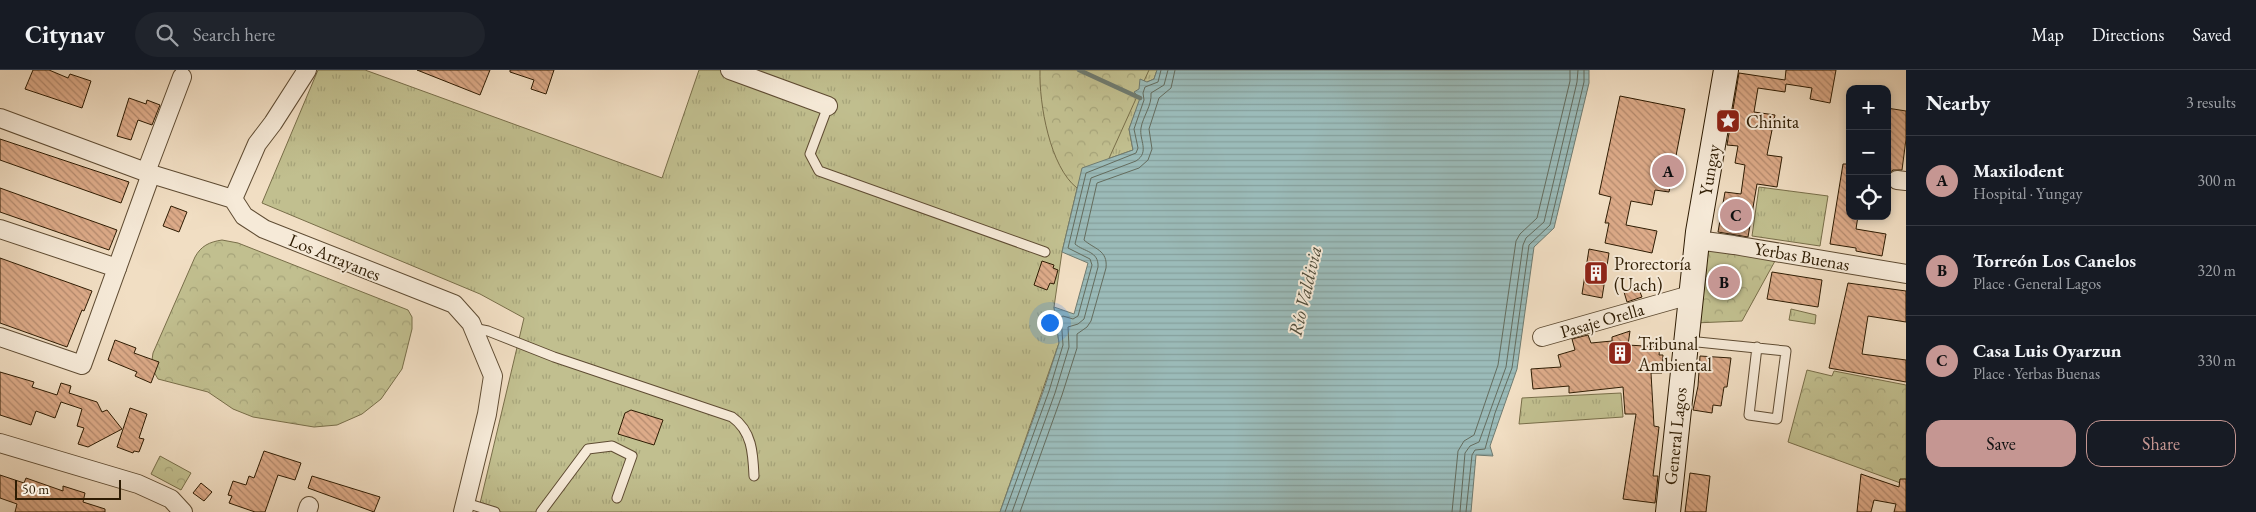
<!DOCTYPE html>
<html lang="en">
<head>
<meta charset="utf-8">
<style>
	:root { --surface:#171b24; --page:#20242c; --text:#f1f3f6; --muted:#9ea1a6; --line:#363941; --accent:#c59692 }
	body { margin:0; font-family:"EB Garamond",serif; background:var(--page); color:var(--text) }
	.controls { position:absolute; right:15px; top:15px; display:grid; overflow:hidden; border-radius:10px; box-shadow:0 2px 8px #0003 }
	.controls button { width:45px; height:45px; display:grid; place-items:center; padding:0; border:0; border-bottom:1px solid var(--line); background:var(--surface); color:var(--text); font:25px sans-serif }
	.scale { position:absolute; left:15px; bottom:12px; width:106px; box-sizing:border-box; padding-left:5px; border:2px solid #2e1c03; border-top:0; font-size:14px; line-height:18px; white-space:nowrap; color:#2e1c03; -webkit-text-stroke:4px #f6ead8; paint-order:stroke }
	.you { position:absolute; left:1049px; top:252px; width:18px; height:18px; margin:-12px; border:4px solid #fff; border-radius:50%; background:#1a73e8; box-shadow:0 0 0 8px #1a73e833 }
	.badge { display:grid; place-items:center; width:32px; height:32px; border-radius:50%; background:var(--accent); color:#111; font-size:16px; font-weight:700 }
	.pin { position:absolute; translate:-50% -50%; border:2px solid #fff; box-shadow:0 1px 5px #0006 }
	.list { margin:0; padding:0; list-style:none }
	h2 { display:flex; justify-content:space-between; align-items:center; height:65px; margin:0; padding:0 20px; font-size:21px }
	h2 small { font-size:16px; font-weight:400; color:var(--muted) }
	.list li { display:grid; grid-template-columns:32px 1fr auto; gap:15px; align-items:center; box-sizing:border-box; height:90px; padding:0 20px; border-top:1px solid var(--line) }
	.list b { display:block; font-size:19px; white-space:nowrap }
	.list p { margin:0; font-size:16px; white-space:nowrap; color:var(--muted) }
	.list em { font-size:16px; font-style:normal; color:var(--muted) }
	.actions { display:flex; gap:10px; padding:15px 20px }
	.actions a { flex:1; padding:11px 0; border:1px solid var(--accent); border-radius:15px; text-align:center; font-size:18px; color:var(--accent) }
	.actions .main { background:var(--accent); color:#111 }
	.icon { flex:none; width:28px; height:28px; fill:none; stroke:currentColor; stroke-width:2; stroke-linecap:round; stroke-linejoin:round }
	.map { position:relative; flex:none; width:1906px; height:442px; overflow:hidden }
	header { display:flex; align-items:center; gap:30px; box-sizing:border-box; height:70px; padding:0 25px; background:var(--surface); border-bottom:1px solid var(--line) }
	header strong { font-size:24px }
	nav { display:flex; gap:28px; margin-inline-start:auto; font-size:18px }
	.search { width:350px; height:45px; background:var(--page); display:flex; align-items:center; gap:12px; box-sizing:border-box; padding:0 18px; border-radius:28px; color:var(--muted); font-size:19px }
	main { display:flex }
	aside { flex:1; background:var(--surface) }
	.map>svg:first-child { display:block }
	.grass { fill:url(#grass-tufts); stroke:#786e49 }
	.park { fill:url(#park-crowns); stroke:#786e49 }
	.water { fill:url(#water-rules); stroke:#6f7b70 }
	.lines { fill:none; stroke-linecap:round; stroke-linejoin:round }
	.shore { stroke:#646c5e; stroke-width:1 }
	.stream { stroke:#6f7b70; stroke-width:4.5 }
	.building { fill:url(#building-back-hatch); stroke:#2e1c03 }
	.service-casing { stroke:#5f4c33; stroke-width:11 }
	.minor-casing { stroke:#5f4c33; stroke-width:20 }
	.secondary-casing { stroke:#2e1c03; stroke-width:26 }
	.service { stroke:#f6ead8; stroke-width:9 }
	.minor { stroke:#f6ead8; stroke-width:18 }
	.secondary { stroke:#f6ead8; stroke-width:24 }
	.labels { text-anchor:middle; dominant-baseline:central; stroke-width:4; stroke-linejoin:round; paint-order:stroke }
	.poi-label { font-size:18px; fill:#2e1c03; stroke:#f6ead8; text-anchor:start }
	.street-label { font-size:18px; fill:#2e1c03; stroke:#f6ead8 }
	.water-label { font-size:19px; font-style:italic; fill:#4f4c3a; stroke:#f6ead8 }
</style>
</head>
<body>
<header>
<strong>Citynav</strong>
<div class="search"><svg class="icon" aria-label="search" viewBox="0 0 24 24"><circle cx="10" cy="10" r="6"/><path d="M15 15l6 6"/></svg>Search here</div>
<nav><a>Map</a><a>Directions</a><a>Saved</a></nav>
</header>
<main>
<div class="map">
<svg width="1906" height="442" viewBox="0 0 1906 442">
	<defs>
		<pattern id="grass-tufts" width="24" height="20" patternUnits="userSpaceOnUse" patternTransform="scale(1.25)"><rect width="24" height="20" fill="#c1bf8f"/><path d="M3 7l-1-3M5 7V3M7 7l1-3M15 17l-1-3M17 17v-4M19 17l1-3" fill="none" stroke="#a6a47a"/></pattern>
		<pattern id="park-crowns" width="20" height="18" patternUnits="userSpaceOnUse" patternTransform="scale(1.25)"><rect width="20" height="18" fill="#c1bf8f"/><path d="M2 6a3 3 0 1 1 6 0M12 15a3 3 0 1 1 6 0" fill="none" stroke="#a6a47a"/></pattern>
		<pattern id="water-rules" width="6" height="5" patternUnits="userSpaceOnUse" patternTransform="scale(1.25)"><rect width="6" height="5" fill="#9bbbb9"/><path d="M0 2.5h6" fill="none" stroke="#86a09d"/></pattern>
		<pattern id="building-back-hatch" width="6" height="6" patternUnits="userSpaceOnUse" patternTransform="scale(1.25)"><rect width="6" height="6" fill="#ddab89"/><path d="M-1 5l2 2M0 0l6 6M5-1l2 2" fill="none" stroke="#b48a6e"/></pattern>
	</defs>
	<rect width="100%" height="100%" fill="#f1dec3"/>
	<filter id="stains"><feTurbulence type="fractalNoise" baseFrequency=".004" numOctaves="4"/><feColorMatrix values="0 0 0 0 .2 0 0 0 0 .09 0 0 0 0 .02 0 0 0 .5 -.17"/></filter>
	<radialGradient id="worn" r=".72"><stop offset=".6" stop-color="#630" stop-opacity="0"/><stop offset="1" stop-color="#630" stop-opacity=".3"/></radialGradient>
	<g class="grass">
		<polygon points="318,0 365,0 662,108 699,0 1157,0 1154,9 1147,12 1129,59 1133,80 1082,98 1062,182 1054,237 1059,273 1000,442 478,442 524,248 480,224 262,133"/>
		<polygon points="1759,117 1828,126 1820,176 1752,166"/>
		<polygon points="1791,239 1816,245 1815,254 1789,250"/>
		<polygon points="1621,323 1623,347 1519,354 1522,328"/>
	</g>
	<g class="park">
		<path d="M1040 0H1149L1101 106 1077 118C1050 97 1039 34 1040 0Z"/>
		<path d="M222 170 238 173 408 240 412 247V259L402 299 381 329 362 344 337 355 314 357 253 347 233 339 208 322 158 309 151 297 153 283 195 187C201 176 209 172 222 170Z"/>
		<polygon points="1715,179 1775,191 1742,251 1694,253 1706,182"/>
		<polygon points="1807,300 1832,306 1834,301 1906,315 1906,415 1788,372"/>
		<polygon points="160,386 191,403 181,420 151,404"/>
	</g>
	<polygon class="water" points="1157,0 1589,0 1589,13 1554,158 1534,177 1517,299 1490,376 1493,386 1476,385 1471,442 1000,442 1044,319 1059,273 1054,237 1074,244 1088,193 1062,182 1082,98 1133,80 1129,59 1140,28 1134,22 1139,19 1140,9 1147,12 1154,9"/>
	<g class="lines">
		<g class="shore">
			<polyline points="1005,442 1049,321 1063,275 1061,247 1063,246 1073,249 1078,246 1092,195 1090,189 1068,178 1086,103 1136,83 1138,78 1134,59 1144,30 1143,23 1145,17 1158,12 1161,0"/>
			<path d="M1012 442 1055 323 1069 277 1068 257 1078 254 1084 249 1098 197C1099 181 1084 182 1075 174L1091 108 1136 91C1150 82 1139 70 1141 58 1143 46 1152 36 1151 23L1164 15 1168 0"/>
			<path d="M1020 442 1062 325 1077 278V264L1087 257 1091 251 1106 198C1108 180 1094 179 1084 170L1097 113 1139 98 1148 90 1152 79 1149 59 1159 28 1171 18 1175 0"/>
			<polyline points="1452,442 1458,381 1464,371 1474,365 1498,295 1516,171 1520,164 1537,148 1570,11 1570,0"/>
			<polyline points="1460,442 1465,383 1470,376 1479,372 1506,297 1523,175 1526,168 1544,152 1577,12 1578,0"/>
			<polyline points="1466,442 1472,385 1475,380 1485,379 1495,343 1512,298 1529,175 1550,155 1584,12 1584,0"/>
		</g>
		<polyline class="stream" points="1079,0 1140,28"/>
	</g>
	<g class="building">
		<polygon points="33,0 49,0 68,8 70,4 91,11 82,38 25,19"/>
		<polygon points="417,0 490,0 480,25"/>
		<polygon points="510,0 554,0 546,24 531,19 534,10 510,2"/>
		<polygon points="1786,0 1836,0 1830,33 1810,29 1812,18 1786,14 1785,22 1758,18 1754,42 1775,45 1767,85 1782,87 1777,117 1757,114 1748,167 1718,162 1725,122 1741,124 1745,95 1735,93 1738,76 1727,75 1739,3 1785,10"/>
		<polygon points="1620,26 1685,39 1669,122 1655,120 1652,135 1631,131 1626,155 1657,161 1652,183 1605,173 1609,153 1605,153 1611,127 1599,124"/>
		<polygon points="129,28 146,34 147,30 160,35 152,55 138,50 131,70 117,66"/>
		<polygon points="1887,38 1906,41 1906,69 1902,100 1893,100 1888,104"/>
		<polygon points="0,69 129,112 121,133 0,90"/>
		<polygon points="1843,94 1850,94 1850,146 1858,146 1856,159 1886,164 1882,186 1856,181 1856,178 1830,174"/>
		<polygon points="0,118 117,160 109,180 0,142"/>
		<polygon points="171,136 187,142 179,162 163,156"/>
		<polygon points="1589,179 1609,183 1602,228 1582,224"/>
		<polygon points="0,188 92,221 84,241 82,240 67,277 0,253"/>
		<polygon points="1042,191 1054,195 1053,198 1058,200 1054,214 1050,213 1047,220 1034,215"/>
		<polygon points="1772,202 1822,210 1818,237 1767,229"/>
		<polygon points="1848,213 1906,221 1906,252 1868,246 1862,284 1906,290 1906,312 1829,298"/>
		<polygon points="1638,217 1642,227 1627,232 1624,222"/>
		<polygon points="1630,261 1628,275 1660,277 1659,285 1663,285 1662,303 1651,303 1654,356 1659,357 1653,406 1658,406 1655,433 1623,429 1636,344 1625,344 1623,317 1569,323 1569,316 1533,319 1531,299 1561,297 1558,285 1575,280 1572,269 1588,265 1591,273 1612,271 1612,267"/>
		<polygon points="115,270 136,278 134,283 159,292 151,313 135,306 137,302 108,290"/>
		<polygon points="1700,286 1731,288 1727,317 1724,317 1721,336 1713,335 1712,343 1693,340 1698,316"/>
		<polygon points="0,302 34,312 32,317 57,325 61,313 71,316 69,323 97,332 102,342 107,340 122,359 88,377 78,374 84,358 77,356 82,339 61,332 55,348 36,341 31,355 0,345"/>
		<polygon points="130,338 147,344 139,368 144,369 139,382 134,381 133,383 117,377"/>
		<polygon points="631,340 663,350 654,375 618,364 625,343"/>
		<polygon points="264,381 301,393 295,410 278,405 265,442 255,442 229,433 232,426 228,425 233,411 246,415 249,406 254,408"/>
		<polygon points="1690,403 1710,406 1706,442 1685,442"/>
		<polygon points="1861,404 1899,417 1900,409 1906,409 1906,442 1894,442 1896,434 1874,430 1871,442 1857,442"/>
		<polygon points="0,405 24,413 26,408 63,421 63,416 85,423 83,432 105,439 105,442 15,442 17,434 0,428"/>
		<polygon points="312,406 380,427 374,442 308,418"/>
		<polygon points="201,413 212,422 204,431 193,423"/>
	</g>
	<g class="lines">
		<defs>
			<g id="service">
				<polyline points="828,36 810,84 819,101 1045,182"/>
				<path d="M473 258 488 261 554 287 732 347C752 361 753 383 754 406"/>
				<polyline points="1688,271 1786,281 1777,349 1749,345 1757,277"/>
				<polyline points="466,433 495,442"/>
				<polyline points="541,442 588,379 612,376 632,386 617,428"/>
			</g>
			<g id="minor">
				<polyline points="730,0 828,36"/>
				<polyline points="0,48 151,104 233,129 244,146 264,159 454,234 471,253 493,306 487,344 463,442"/>
				<polyline points="146,102 182,7"/>
				<polyline points="1897,110 1906,111"/>
				<polyline points="233,129 257,74 273,53 307,0"/>
				<polyline points="0,159 117,198"/>
				<polyline points="1697,170 1734,175 1906,204"/>
				<polyline points="0,267 82,295 151,104"/>
				<polyline points="1542,267 1690,225"/>
				<polyline points="0,373 138,414 171,429 183,442"/>
				<polyline points="307,442 309,436"/>
			</g>
			<polyline id="secondary" points="1668,442 1698,162 1726,0"/>
		</defs>
		<use href="#service" class="service-casing"/>
		<use href="#minor" class="minor-casing"/>
		<use href="#secondary" class="secondary-casing"/>
		<use href="#service" class="service"/>
		<use href="#minor" class="minor"/>
		<use href="#secondary" class="secondary"/>
	</g>
	<defs>
		<symbol id="sight-square" viewBox="-11 -11 22 22"><rect x="-9" y="-9" width="18" height="18" rx="4" fill="#8f2418" stroke="#f6ead8"/><path d="M0-6L1.8-2.2L6-1.7L2.9 1.2L3.7 5.4L0 3.3L-3.7 5.4L-2.9 1.2L-6-1.7L-1.8-2.2Z" fill="#fff"/></symbol>
		<symbol id="building-square" viewBox="-11 -11 22 22"><rect x="-9" y="-9" width="18" height="18" rx="4" fill="#8f2418" stroke="#f6ead8"/><path d="M-4-6H4V6H1V3H-1V6H-4ZM-2.5-4.3h1.7v1.8h-1.7ZM.8-4.3h1.7v1.8H.8ZM-2.5-1h1.7V.8h-1.7ZM.8-1h1.7V.8H.8Z" fill="#fff"/></symbol>
	</defs>
	<g fill-rule="evenodd">
		<use href="#sight-square" x="1714" y="37" width="28" height="28"/>
		<use href="#building-square" x="1582" y="189" width="28" height="28"/>
		<use href="#building-square" x="1606" y="269" width="28" height="28"/>
	</g>
	<g class="labels">
		<g class="poi-label">
			<text x="1746" y="51">Chinita</text>
			<text x="1614" y="193">Prorectoría<tspan x="1614" dy="21">(Uach)</tspan></text>
			<text x="1638" y="273">Tribunal<tspan x="1638" dy="21">Ambiental</tspan></text>
		</g>
		<g class="street-label">
			<text transform="translate(1709 100) rotate(-80)">Yungay</text>
			<text transform="translate(1802 186) rotate(10)">Yerbas Buenas</text>
			<text transform="translate(335 187) rotate(22)">Los Arrayanes</text>
			<text transform="translate(1602 250) rotate(-16)">Pasaje Orella</text>
			<text transform="translate(1675 366) rotate(-84)">General Lagos</text>
		</g>
		<g class="water-label">
			<text transform="translate(1305 221) rotate(-77)">Río Valdivia</text>
		</g>
	</g>
	<rect width="100%" height="100%" filter="url(#stains)"/>
	<rect width="100%" height="100%" fill="url(#worn)"/>
</svg>
<div class="controls">
<button>+</button>
<button>−</button>
<button><svg class="icon" aria-label="locate" viewBox="0 0 24 24"><circle cx="12" cy="12" r="6"/><path d="M12 2v4M12 18v4M2 12h4M18 12h4"/></svg></button>
</div>
<div class="scale">50 m</div>
<div class="you"></div>
<div class="pin badge" style="left:1668px;top:101px">A</div>
<div class="pin badge" style="left:1724px;top:212px">B</div>
<div class="pin badge" style="left:1736px;top:145px">C</div>
</div>
<aside>
<h2>Nearby<small>3 results</small></h2>
<ul class="list">
<li><span class="badge">A</span><div><b>Maxilodent</b><p>Hospital · Yungay</p></div><em>300 m</em></li>
<li><span class="badge">B</span><div><b>Torreón Los Canelos</b><p>Place · General Lagos</p></div><em>320 m</em></li>
<li><span class="badge">C</span><div><b>Casa Luis Oyarzun</b><p>Place · Yerbas Buenas</p></div><em>330 m</em></li>
</ul>
<div class="actions"><a class="main">Save</a><a>Share</a></div>
</aside>
</main>
</body>
</html>
